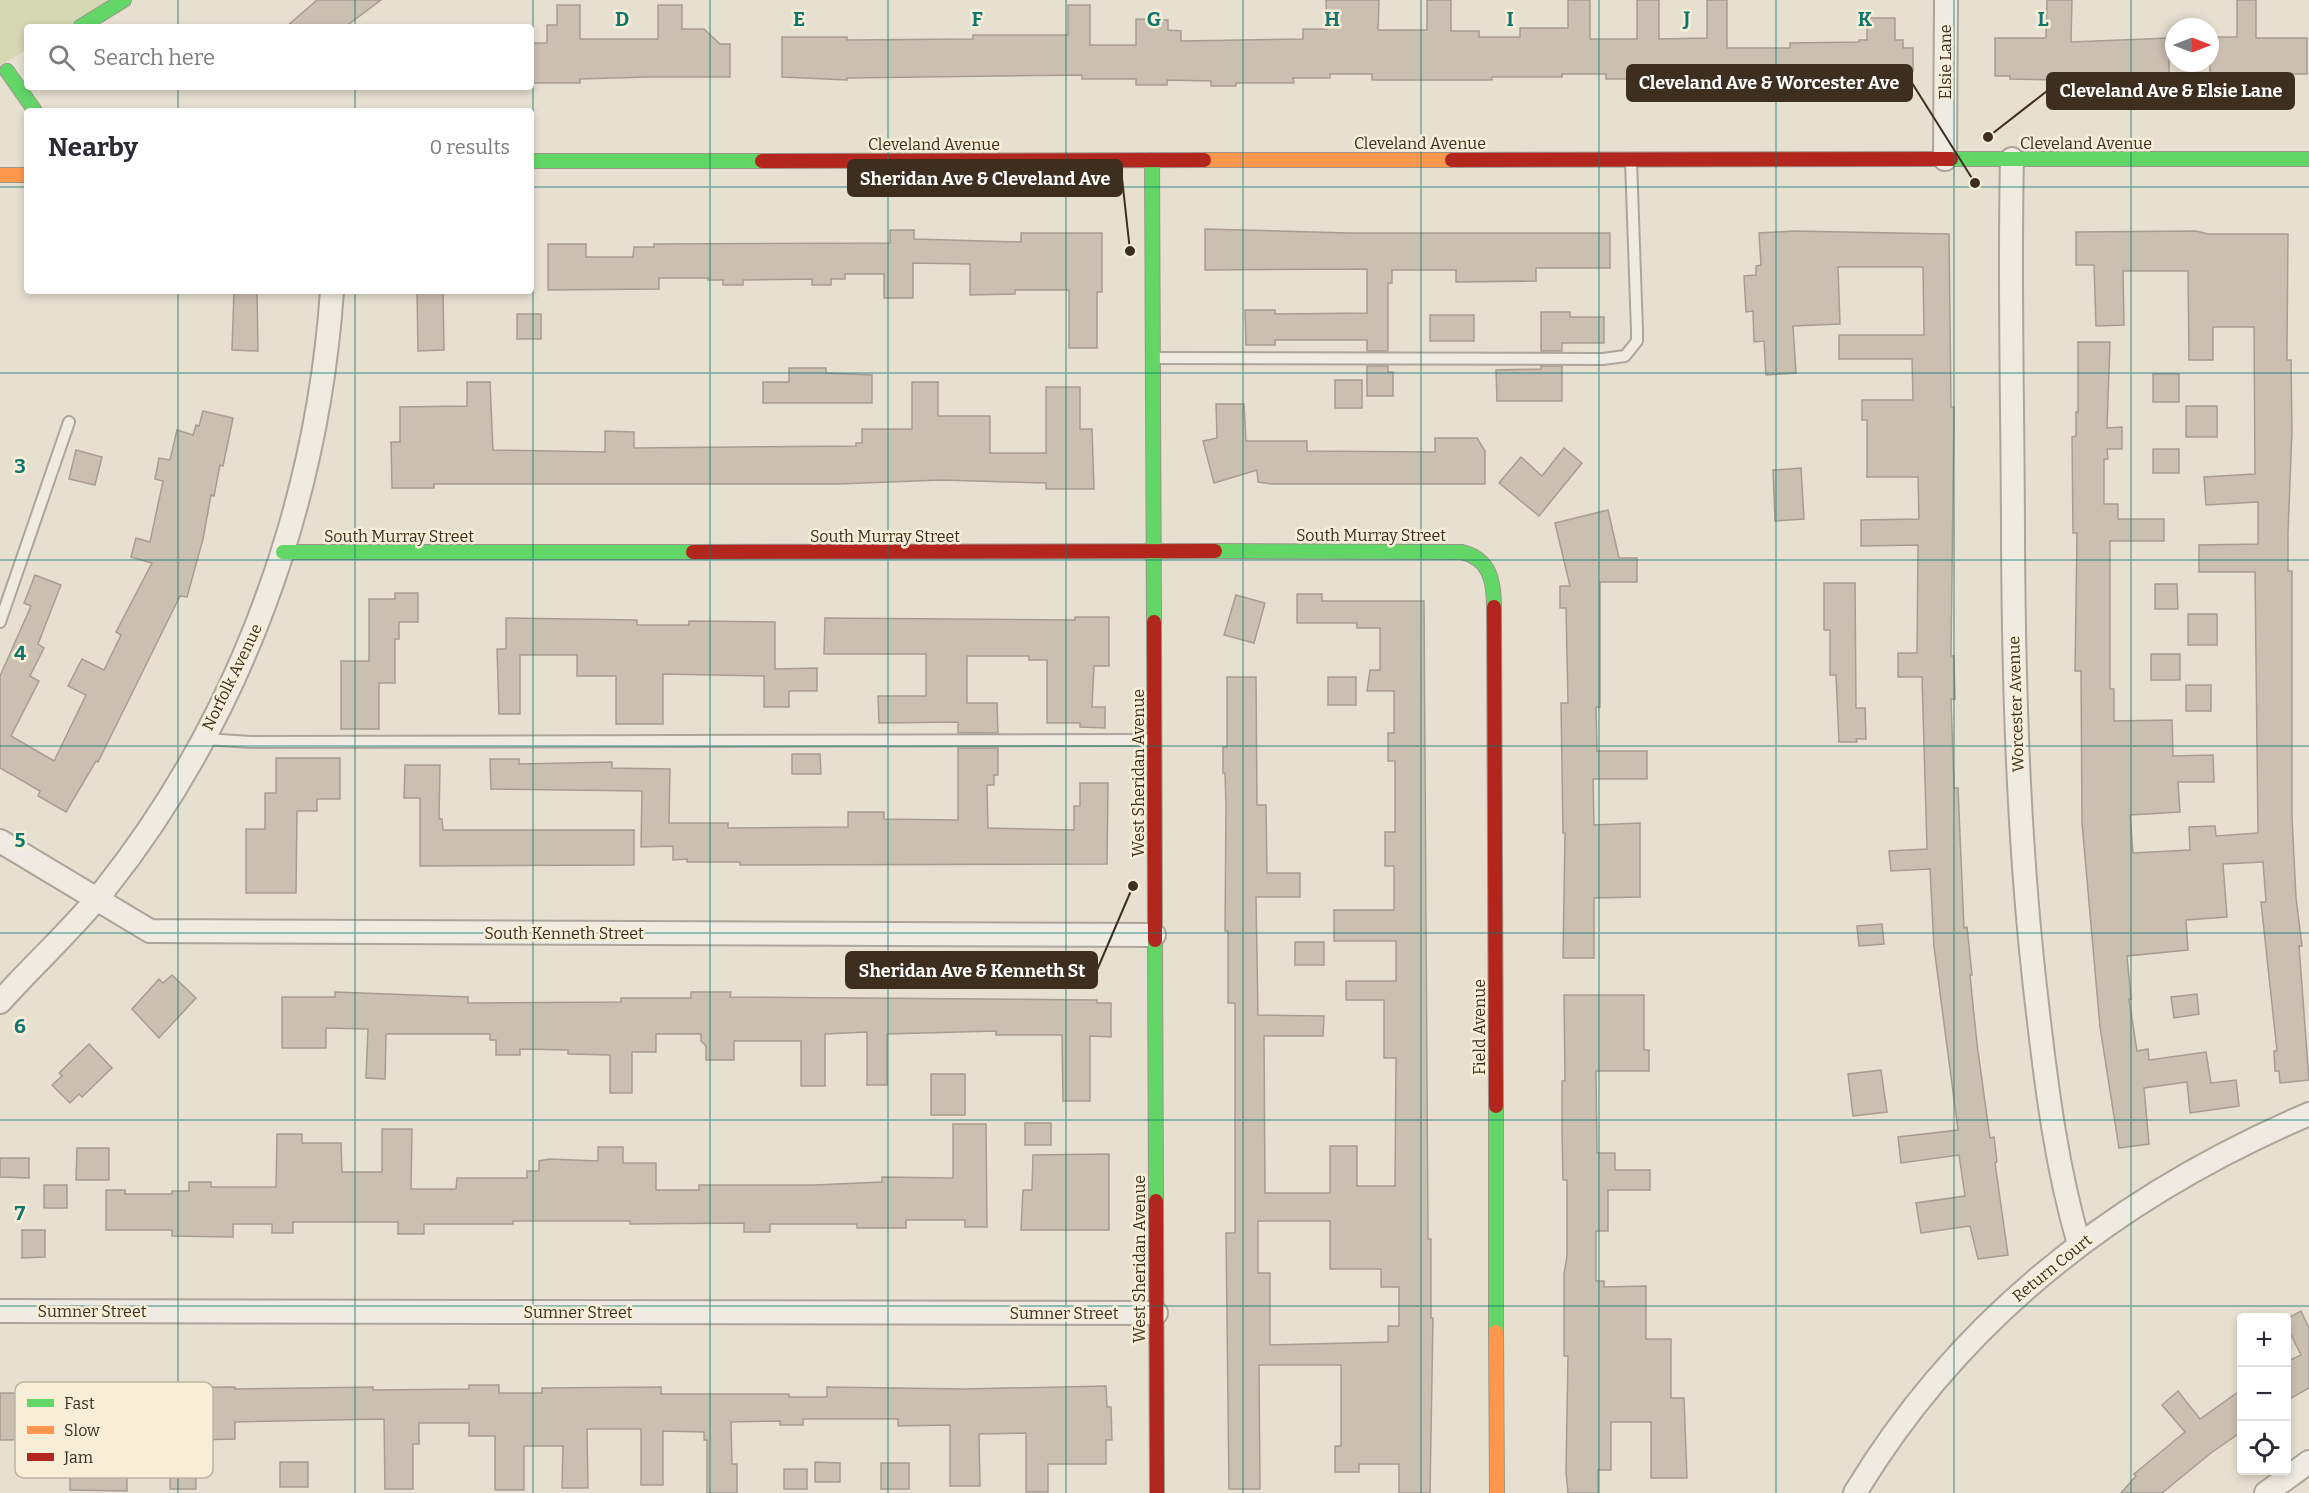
<!DOCTYPE html>
<html lang="en">
<head>
<meta charset="utf-8">
<style>
	:root { --surface:#fff; --page:#f7f7f7; --text:#2b2b33; --muted:#7c7c81; --line:#e1e1e2 }
	body { margin:0; font-family:Bitter,serif; background:var(--page); color:var(--text) }
	.controls { position:absolute; right:18px; bottom:18px; display:grid; overflow:hidden; border-radius:6px; box-shadow:0 3px 9px #0003 }
	.controls button { width:54px; height:54px; display:grid; place-items:center; padding:0; border:0; border-bottom:2px solid var(--line); background:var(--surface); color:var(--text); font:30px sans-serif }
	.compass { position:absolute; left:2165px; top:18px; width:54px; height:54px; border-radius:50%; background:var(--surface); box-shadow:0 3px 9px #0003; rotate:90deg }
	.list { margin:0; padding:0; list-style:none }
	h2 { display:flex; justify-content:space-between; align-items:center; height:78px; margin:0; padding:0 24px; font-size:26px }
	h2 small { font-size:20px; font-weight:400; color:var(--muted) }
	.icon { flex:none; width:33px; height:33px; fill:none; stroke:currentColor; stroke-width:2; stroke-linecap:round; stroke-linejoin:round }
	.map { position:relative; flex:none; width:2309px; height:1493px; overflow:hidden }
	.search { position:absolute; background:var(--surface); box-shadow:0 3px 9px #0003; left:24px; top:24px; width:510px; height:66px; display:flex; align-items:center; gap:15px; box-sizing:border-box; padding:0 21px; border-radius:6px; color:var(--muted); font-size:22px }
	.panel { position:absolute; background:var(--surface); box-shadow:0 3px 9px #0003; left:24px; top:108px; width:510px; height:186px; border-radius:6px }
	.map>svg:first-child { display:block }
	.green { fill:#d6d7b3 }
	.building { fill:#cbbfb2; stroke:#a89c90; stroke-width:1.5; fill-rule:evenodd }
	.lines { fill:none; stroke-linecap:round; stroke-linejoin:round }
	.lane-casing { stroke:#ada599; stroke-width:14 }
	.street-casing { stroke:#ada599; stroke-width:26 }
	.fast-casing { stroke:#9c958a; stroke-width:16 }
	.slow-casing { stroke:#9c958a; stroke-width:16 }
	.jam-casing { stroke:#9c958a; stroke-width:16 }
	.lane { stroke:#efebe3; stroke-width:10 }
	.street { stroke:#efebe3; stroke-width:22 }
	.fast { stroke:#63d668; stroke-width:14 }
	.slow { stroke:#ff974d; stroke-width:14 }
	.jam { stroke:#b3261e; stroke-width:14 }
	.grid { fill:none; stroke:#0f766e; stroke-width:1.5; stroke-opacity:0.55 }
	.labels { text-anchor:middle; dominant-baseline:central; stroke-width:5; stroke-linejoin:round; paint-order:stroke }
	.street-label { font-size:16px; fill:#3d2e20; stroke:#f7eed8 }
	.key { fill:#f7eed8; stroke:#bfb4a1; stroke-width:1.5 }
	.key-label { font-size:16px; fill:#3d2e20 }
	.grid-label { font-size:20px; text-anchor:middle; font-weight:bold; fill:#0f766e; stroke:#f7eed8; stroke-width:5; stroke-linejoin:round; paint-order:stroke }
	.leader { fill:none; stroke:#3d2e20; stroke-width:2 }
	.callout-dot { fill:#3d2e20; stroke:#f7eed8; stroke-width:2 }
	.callout { fill:#3d2e20; stroke:#3d2e20; stroke-width:2 }
	.callout-label { font-size:18px; text-anchor:middle; font-weight:bold; fill:#fff }
</style>
</head>
<body>
<div class="map">
<svg width="2309" height="1493" viewBox="0 0 2309 1493">
	<rect width="100%" height="100%" fill="#e7e0d1"/>
	<polygon class="green" points="0,0 112,0 66,27 27,27 27,50 0,65"/>
	<g class="building">
		<polygon points="317,0 381,0 345,27 286,27"/>
		<polygon points="1326,0 1379,0 1378,30 1427,30 1427,0 1451,0 1451,31 1479,31 1479,37 1520,37 1520,28 1568,28 1568,0 1590,0 1590,39 1637,39 1637,0 1659,0 1659,39 1707,38 1707,0 1727,0 1727,48 1790,48 1790,43 1859,42 1859,40 1867,40 1867,18 1895,18 1895,40 1903,40 1903,48 1913,48 1913,71 1903,71 1903,79 1841,81 1727,81 1727,77 1676,77 1676,71 1632,72 1632,79 1606,79 1606,74 1562,74 1562,77 1492,77 1492,80 1372,80 1372,74 1330,74 1330,78 1293,78 1294,83 1236,83 1236,86 1211,86 1211,81 1167,80 1167,85 1136,85 1136,79 1082,79 1082,75 847,78 847,80 782,77 782,37 847,37 847,40 973,39 973,35 1068,35 1068,5 1090,5 1090,45 1136,45 1136,19 1168,20 1168,30 1181,31 1181,41 1303,39 1303,29 1327,29"/>
		<polygon points="2047,0 2072,0 2071,42 2169,38 2169,74 2111,74 2111,81 2010,79 2010,76 1995,76 1995,38 2046,38"/>
		<polygon points="2237,0 2256,0 2256,38 2307,38 2307,74 2210,74 2210,37 2237,37"/>
		<polygon points="557,5 580,5 580,39 658,39 658,5 682,5 682,29 704,29 720,44 730,44 730,77 648,77 580,79 580,83 531,83 531,43 547,43 547,25 557,25"/>
		<polygon points="1205,229 1348,233 1610,233 1610,268 1536,268 1536,281 1456,282 1456,270 1392,270 1392,283 1388,283 1388,351 1367,351 1367,340 1275,340 1275,345 1246,345 1245,310 1275,310 1275,314 1367,313 1367,269 1205,270"/>
		<polygon points="890,230 914,230 914,239 1021,242 1021,233 1102,233 1102,292 1097,292 1097,348 1069,348 1069,290 1015,290 1015,294 970,295 970,264 913,263 913,298 884,298 884,274 845,274 845,279 831,279 831,285 812,285 812,279 743,280 743,285 723,285 723,280 708,280 708,278 659,278 659,289 548,290 548,244 586,244 586,257 633,257 634,247 654,247 654,244 890,243"/>
		<polygon points="1793,231 1949,234 1951,407 1954,407 1951,656 1954,656 1955,699 1951,699 1954,788 1958,788 1964,928 1967,927 1972,975 1970,975 1977,1044 1990,1138 1994,1137 1997,1162 1995,1163 2008,1255 1978,1259 1970,1226 1921,1233 1916,1203 1965,1196 1959,1155 1901,1163 1898,1137 1958,1130 1934,947 1930,869 1891,871 1889,851 1927,849 1922,677 1898,677 1898,653 1917,653 1918,545 1861,546 1861,520 1919,519 1918,477 1867,477 1867,420 1862,420 1862,400 1913,400 1912,359 1839,359 1839,335 1924,335 1923,267 1838,267 1840,324 1793,326 1796,373 1766,375 1764,341 1754,342 1753,311 1746,312 1744,276 1756,275 1756,266 1761,265 1759,233"/>
		<polygon points="2196,231 2208,234 2288,234 2287,345 2287,360 2291,360 2292,430 2288,533 2288,571 2292,571 2292,817 2296,898 2302,946 2299,946 2309,1080 2280,1083 2279,1071 2275,1071 2274,1051 2277,1051 2261,902 2266,902 2263,862 2223,864 2227,917 2186,920 2188,950 2127,956 2131,999 2129,999 2137,1051 2148,1049 2149,1060 2206,1052 2211,1083 2236,1080 2239,1106 2190,1113 2187,1082 2144,1088 2149,1144 2119,1148 2100,1027 2082,823 2081,671 2075,671 2077,533 2073,533 2072,437 2076,436 2076,412 2078,412 2078,342 2110,342 2107,428 2122,427 2122,449 2107,449 2108,459 2104,459 2104,504 2118,504 2118,519 2164,519 2164,541 2110,541 2110,689 2114,689 2114,721 2172,720 2173,756 2213,755 2214,782 2178,782 2180,812 2130,815 2133,853 2190,850 2189,827 2215,826 2216,836 2258,833 2255,572 2199,572 2199,545 2258,544 2258,502 2206,505 2204,477 2255,474 2254,327 2213,327 2213,360 2189,360 2188,271 2123,271 2124,325 2096,326 2094,265 2076,265 2076,232"/>
		<polygon points="234,291 257,291 258,351 232,350"/>
		<polygon points="417,291 443,291 444,350 418,351"/>
		<polygon points="1541,312 1570,312 1570,317 1604,317 1604,343 1562,343 1562,351 1541,351"/>
		<rect x="517" y="314" width="24" height="25"/>
		<rect x="1430" y="315" width="44" height="26"/>
		<polygon points="1367,366 1388,366 1388,372 1393,372 1393,396 1367,396"/>
		<polygon points="1541,366 1562,366 1562,401 1497,401 1496,370 1541,369"/>
		<polygon points="789,368 826,368 826,373 872,375 872,403 763,403 763,382 789,382"/>
		<rect x="2153" y="374" width="26" height="28"/>
		<rect x="1335" y="380" width="27" height="28"/>
		<polygon points="467,382 490,382 493,450 605,452 605,431 634,432 634,448 856,446 856,443 862,443 862,429 912,429 912,382 938,382 938,416 990,416 990,453 1046,453 1046,387 1080,387 1080,429 1092,429 1094,489 1046,489 1046,483 941,480 837,484 434,484 434,488 392,488 391,442 400,442 400,407 467,406"/>
		<polygon points="1216,404 1244,404 1246,441 1307,441 1307,451 1435,452 1435,438 1477,438 1485,451 1485,484 1272,484 1258,482 1257,470 1214,483 1203,441 1217,438"/>
		<rect x="2186" y="406" width="31" height="31"/>
		<polygon points="203,411 233,418 223,466 220,465 214,496 211,495 203,539 187,597 180,596 98,762 96,761 66,812 38,796 40,791 0,768 0,676 31,606 24,603 35,575 61,585 38,644 44,648 30,676 39,681 11,736 54,761 86,695 68,686 82,659 104,670 121,635 116,632 152,563 131,557 136,538 150,542 163,481 155,479 159,458 170,460 177,430 193,435 196,425 199,426"/>
		<polygon points="1564,448 1582,463 1539,516 1499,483 1521,457 1542,476"/>
		<rect x="2153" y="449" width="26" height="24"/>
		<polygon points="76,450 102,457 95,485 69,479"/>
		<polygon points="1801,468 1804,519 1775,521 1773,470"/>
		<polygon points="1608,510 1619,558 1637,558 1637,582 1600,582 1600,707 1596,707 1597,751 1647,751 1647,779 1593,779 1594,825 1640,823 1640,897 1594,898 1594,958 1563,958 1565,833 1563,833 1561,703 1568,703 1566,608 1560,608 1560,586 1570,586 1555,523"/>
		<polygon points="1824,583 1855,583 1856,708 1865,708 1866,739 1856,739 1857,742 1839,742 1836,675 1830,675 1830,630 1824,630"/>
		<polygon points="2155,584 2177,584 2178,609 2155,609"/>
		<polygon points="395,593 418,593 418,622 399,622 399,639 395,639 395,683 379,683 379,729 341,729 341,661 369,661 369,599 395,599"/>
		<path d="M1297 594H1322V601H1424L1428 1239H1431V1318H1433L1430 1493H1399V1464H1359V1472H1335V1446H1341V1365H1259L1260 1489H1229L1226 1233H1235V1003H1228V931H1225L1226 805 1225 773H1223V747H1227V677H1256L1257 805H1266L1267 873H1300V897H1256L1258 1015 1324 1016 1323 1036H1264L1265 1193H1330V1146H1357V1186H1395L1396 1058H1384V1000H1346V981H1396V941H1334V910H1394V866H1385V832H1395V761H1388V733H1394V691H1367L1370 670H1380V628H1357V623H1297ZM1258 1221H1330V1269H1381V1287H1399V1326H1388V1342L1270 1345V1273H1258Z"/>
		<polygon points="1236,595 1265,603 1254,643 1224,635"/>
		<rect x="2188" y="614" width="29" height="31"/>
		<polygon points="1075,617 1109,617 1109,666 1094,666 1092,707 1105,707 1105,728 1080,727 1080,723 1047,723 1047,660 1029,660 1029,656 967,656 967,703 997,703 998,733 958,733 958,722 879,723 878,696 926,696 926,654 824,654 825,618 1075,620"/>
		<polygon points="506,618 637,620 637,625 689,625 689,621 775,622 775,669 817,668 817,691 789,691 789,707 764,707 764,676 663,674 663,724 616,724 616,676 577,676 577,655 520,655 520,714 499,714 497,649 506,649"/>
		<rect x="2151" y="654" width="29" height="26"/>
		<rect x="1328" y="677" width="28" height="28"/>
		<rect x="2186" y="685" width="25" height="26"/>
		<polygon points="958,748 998,748 998,775 994,775 994,785 987,785 988,828 1074,830 1074,806 1080,806 1080,783 1108,783 1107,864 740,865 740,862 687,862 687,859 673,860 673,846 641,847 642,791 491,789 490,759 519,759 519,764 612,762 612,768 670,769 669,823 728,823 728,828 848,827 848,812 884,812 884,819 958,820"/>
		<polygon points="792,754 820,754 821,774 792,774"/>
		<polygon points="276,758 340,758 340,799 317,799 317,811 297,811 296,893 246,893 246,829 265,829 265,793 276,793"/>
		<polygon points="405,765 440,765 439,819 442,819 443,830 634,830 634,865 420,866 420,798 404,798"/>
		<polygon points="1882,924 1884,944 1859,946 1857,926"/>
		<rect x="1295" y="942" width="29" height="23"/>
		<polygon points="172,975 196,998 159,1038 132,1009 159,979 163,983"/>
		<polygon points="335,992 468,997 468,1003 621,1002 621,998 691,998 691,992 731,992 730,997 1097,1000 1097,1003 1111,1003 1111,1037 1090,1036 1090,1101 1063,1101 1062,1035 996,1035 996,1031 887,1034 887,1085 867,1085 867,1032 825,1034 825,1086 801,1086 801,1041 734,1041 734,1060 706,1060 706,1046 701,1041 701,1034 656,1034 656,1052 632,1052 632,1093 610,1093 610,1055 568,1054 568,1050 520,1049 520,1055 496,1055 496,1040 490,1040 490,1034 386,1034 385,1079 366,1078 368,1029 326,1028 326,1048 282,1048 282,997 335,997"/>
		<polygon points="2197,994 2199,1014 2174,1018 2171,997"/>
		<polygon points="1564,995 1644,995 1644,1050 1649,1050 1649,1071 1596,1071 1597,1153 1615,1153 1615,1170 1650,1170 1650,1190 1608,1190 1608,1231 1596,1231 1596,1281 1604,1281 1604,1287 1646,1286 1646,1339 1671,1339 1671,1398 1684,1398 1687,1478 1651,1478 1651,1422 1611,1422 1611,1470 1598,1470 1598,1493 1568,1493 1566,1472 1568,1356 1564,1356 1564,1274 1567,1256 1567,1180 1563,1180 1562,1131 1562,1081 1565,1081"/>
		<polygon points="89,1044 112,1068 82,1097 79,1094 70,1103 52,1085 62,1076 59,1073"/>
		<polygon points="1881,1070 1887,1112 1853,1116 1848,1074"/>
		<rect x="931" y="1074" width="34" height="41"/>
		<rect x="1025" y="1123" width="26" height="22"/>
		<polygon points="953,1124 986,1124 987,1227 965,1227 965,1220 906,1220 906,1228 857,1228 857,1224 770,1224 770,1232 744,1232 744,1223 630,1224 630,1221 513,1221 513,1224 424,1224 424,1234 398,1234 398,1222 293,1222 293,1233 272,1233 272,1224 233,1224 233,1237 172,1236 172,1230 106,1230 106,1190 125,1190 125,1194 172,1194 172,1191 189,1191 189,1182 211,1182 211,1187 276,1187 277,1134 302,1134 302,1143 341,1143 342,1172 382,1172 382,1129 412,1129 411,1189 456,1189 457,1178 527,1178 527,1171 539,1171 539,1161 550,1159 598,1161 598,1147 623,1147 623,1163 656,1163 656,1190 699,1190 699,1185 814,1185 882,1182 882,1177 953,1178"/>
		<polygon points="77,1148 109,1148 109,1180 76,1180"/>
		<polygon points="1109,1154 1109,1230 1021,1230 1023,1190 1032,1190 1033,1155"/>
		<polygon points="0,1158 29,1158 29,1178 0,1177"/>
		<rect x="44" y="1185" width="23" height="23"/>
		<polygon points="22,1230 45,1230 45,1257 22,1258"/>
		<polygon points="2301,1311 2309,1328 2309,1388 2286,1401 2286,1362 2301,1355 2286,1325 2286,1319"/>
		<polygon points="469,1385 499,1385 499,1393 542,1393 542,1388 661,1387 661,1394 789,1394 789,1397 827,1397 827,1387 965,1389 1106,1386 1107,1407 1111,1407 1112,1440 1106,1440 1106,1464 1048,1464 1048,1492 1026,1492 1026,1433 979,1434 980,1486 950,1486 950,1425 898,1426 898,1419 803,1419 803,1425 780,1425 780,1421 731,1422 732,1464 737,1464 737,1493 707,1493 707,1440 704,1440 704,1432 663,1431 663,1485 641,1485 641,1429 587,1429 588,1488 562,1488 563,1446 524,1446 524,1490 495,1490 495,1436 469,1436 469,1423 419,1423 419,1444 413,1444 413,1489 385,1489 384,1419 235,1422 235,1439 195,1440 196,1489 170,1489 170,1422 77,1422 78,1439 0,1440 0,1393 29,1393 29,1388 235,1387 235,1389 373,1387 373,1390 469,1389"/>
		<polygon points="2241,1390 2241,1432 2211,1453 2162,1493 2121,1493 2136,1476 2134,1474 2185,1432 2162,1405 2178,1391 2200,1419"/>
		<rect x="280" y="1462" width="28" height="25"/>
		<polygon points="815,1462 840,1463 840,1482 815,1482"/>
		<polygon points="70,1463 127,1463 127,1491 70,1490"/>
		<rect x="881" y="1463" width="28" height="26"/>
		<rect x="784" y="1469" width="23" height="20"/>
	</g>
	<g class="lines">
		<defs>
			<g id="lane">
				<polyline points="1156,358 1603,359 1625,356 1637,341 1637,331 1631,161"/>
				<polyline points="0,622 69,422"/>
				<polyline points="204,739 251,742 1151,740"/>
			</g>
			<g id="street">
				<polyline points="1945,159 1946,0"/>
				<path d="M2012 159C2009 287 2013 415 2013 543 2014 700 2019 857 2038 1013 2047 1091 2057 1169 2079 1244"/>
				<polyline points="0,841 150,931 1154,935"/>
				<path d="M0 1002C34 964 73 929 105 889 240 719 317 506 332 291"/>
				<polyline points="0,1311 1156,1313"/>
				<path d="M1855 1493C1962 1315 2120 1195 2309 1114"/>
				<polyline points="2266,1493 2309,1462"/>
			</g>
			<g id="fast">
				<polyline points="80,27 124,0"/>
				<polyline points="7,71 35,111"/>
				<polyline points="1951,159 2309,159"/>
				<polyline points="1152,160 1154,622"/>
				<polyline points="531,161 762,161"/>
				<path d="M1215 551 1462 552C1490 559 1494 581 1494 607"/>
				<polyline points="283,552 693,552"/>
				<polyline points="1155,940 1156,1201"/>
				<polyline points="1496,1106 1496,1332"/>
			</g>
			<g id="slow">
				<polyline points="1204,160 1452,160"/>
				<polyline points="0,175 27,175"/>
				<polyline points="1496,1332 1497,1493"/>
			</g>
			<g id="jam">
				<polyline points="1452,160 1951,159"/>
				<polyline points="762,161 1204,160"/>
				<polyline points="693,552 1215,551"/>
				<polyline points="1494,607 1496,1106"/>
				<polyline points="1154,622 1155,940"/>
				<polyline points="1156,1201 1157,1493"/>
			</g>
		</defs>
		<use href="#lane" class="lane-casing"/>
		<use href="#street" class="street-casing"/>
		<use href="#fast" class="fast-casing"/>
		<use href="#slow" class="slow-casing"/>
		<use href="#jam" class="jam-casing"/>
		<use href="#lane" class="lane"/>
		<use href="#street" class="street"/>
		<use href="#fast" class="fast"/>
		<use href="#slow" class="slow"/>
		<use href="#jam" class="jam"/>
	</g>
	<path class="grid" d="M178 0V27M355 0V27M533 0V1493M710 0V1493M888 0V1493M1066 0V1493M1243 0V1493M1421 0V1493M1599 0V1493M1776 0V1493M1954 0V1493M2131 0V1493M178 87V111M355 87V111M0 187H27M531 187H2309M178 291V1493M355 291V1493M0 373H2309M0 560H2309M0 746H2309M0 933H2309M0 1120H2309M0 1306H2309"/>
	<g class="labels">
		<g class="street-label">
			<text transform="translate(1945 62) rotate(-90)">Elsie Lane</text>
			<text x="1420" y="143">Cleveland Avenue</text>
			<text x="2086" y="143">Cleveland Avenue</text>
			<text x="934" y="144">Cleveland Avenue</text>
			<text x="1371" y="535">South Murray Street</text>
			<text x="399" y="536">South Murray Street</text>
			<text x="885" y="536">South Murray Street</text>
			<text transform="translate(232 677) rotate(-64)">Norfolk Avenue</text>
			<text transform="translate(2016 704) rotate(-92)">Worcester Avenue</text>
			<text transform="translate(1138 773) rotate(-90)">West Sheridan Avenue</text>
			<text x="564" y="933">South Kenneth Street</text>
			<text transform="translate(1479 1027) rotate(-90)">Field Avenue</text>
			<text transform="translate(1139 1259) rotate(-90)">West Sheridan Avenue</text>
			<text transform="translate(2052 1268) rotate(-39)">Return Court</text>
			<text x="92" y="1311">Sumner Street</text>
			<text x="578" y="1312">Sumner Street</text>
			<text x="1064" y="1313">Sumner Street</text>
		</g>
	</g>
	<rect x="15" y="1382" width="198" height="96" rx="9" class="key"/>
	<rect x="27" y="1399" width="27" height="8" fill="#63d668"/>
	<rect x="27" y="1426" width="27" height="8" fill="#ff974d"/>
	<rect x="27" y="1453" width="27" height="8" fill="#b3261e"/>
	<g class="key-label">
		<text x="64" y="1409">Fast</text>
		<text x="64" y="1436">Slow</text>
		<text x="64" y="1463">Jam</text>
	</g>
	<g class="grid-label">
		<text x="622" y="26">D</text>
		<text x="799" y="26">E</text>
		<text x="977" y="26">F</text>
		<text x="1154" y="26">G</text>
		<text x="1332" y="26">H</text>
		<text x="1510" y="26">I</text>
		<text x="1687" y="26">J</text>
		<text x="1865" y="26">K</text>
		<text x="2043" y="26">L</text>
		<text x="20" y="473">3</text>
		<text x="20" y="660">4</text>
		<text x="20" y="847">5</text>
		<text x="20" y="1033">6</text>
		<text x="20" y="1220">7</text>
	</g>
	<path class="leader" d="M1975 183L1912 83M1988 137L2047 91M1130 251L1122 178M1133 886L1097 970"/>
	<g class="callout-dot">
		<circle cx="1975" cy="183" r="6"/>
		<circle cx="1988" cy="137" r="6"/>
		<circle cx="1130" cy="251" r="6"/>
		<circle cx="1133" cy="886" r="6"/>
	</g>
	<g class="callout">
		<rect x="1627" y="65" width="285" height="36" rx="6"/>
		<rect x="2047" y="73" width="247" height="36" rx="6"/>
		<rect x="848" y="160" width="274" height="36" rx="6"/>
		<rect x="846" y="952" width="251" height="36" rx="6"/>
	</g>
	<g class="callout-label">
		<text x="1769" y="89">Cleveland Ave &amp; Worcester Ave</text>
		<text x="2171" y="97">Cleveland Ave &amp; Elsie Lane</text>
		<text x="985" y="185">Sheridan Ave &amp; Cleveland Ave</text>
		<text x="972" y="977">Sheridan Ave &amp; Kenneth St</text>
	</g>
</svg>
<div class="controls">
<button>+</button>
<button>−</button>
<button><svg class="icon" aria-label="locate" viewBox="0 0 24 24"><circle cx="12" cy="12" r="6"/><path d="M12 2v4M12 18v4M2 12h4M18 12h4"/></svg></button>
</div>
<svg class="compass" viewBox="-18 -18 36 36"><path d="M0-13l5 13h-10z" fill="#e53935"/><path d="M0 13l5-13h-10z" fill="#7c7c81"/></svg>
<div class="search"><svg class="icon" aria-label="search" viewBox="0 0 24 24"><circle cx="10" cy="10" r="6"/><path d="M15 15l6 6"/></svg>Search here</div>
<section class="panel">
<h2>Nearby<small>0 results</small></h2>
<ul class="list">
</ul>
</section>
</div>
</body>
</html>
